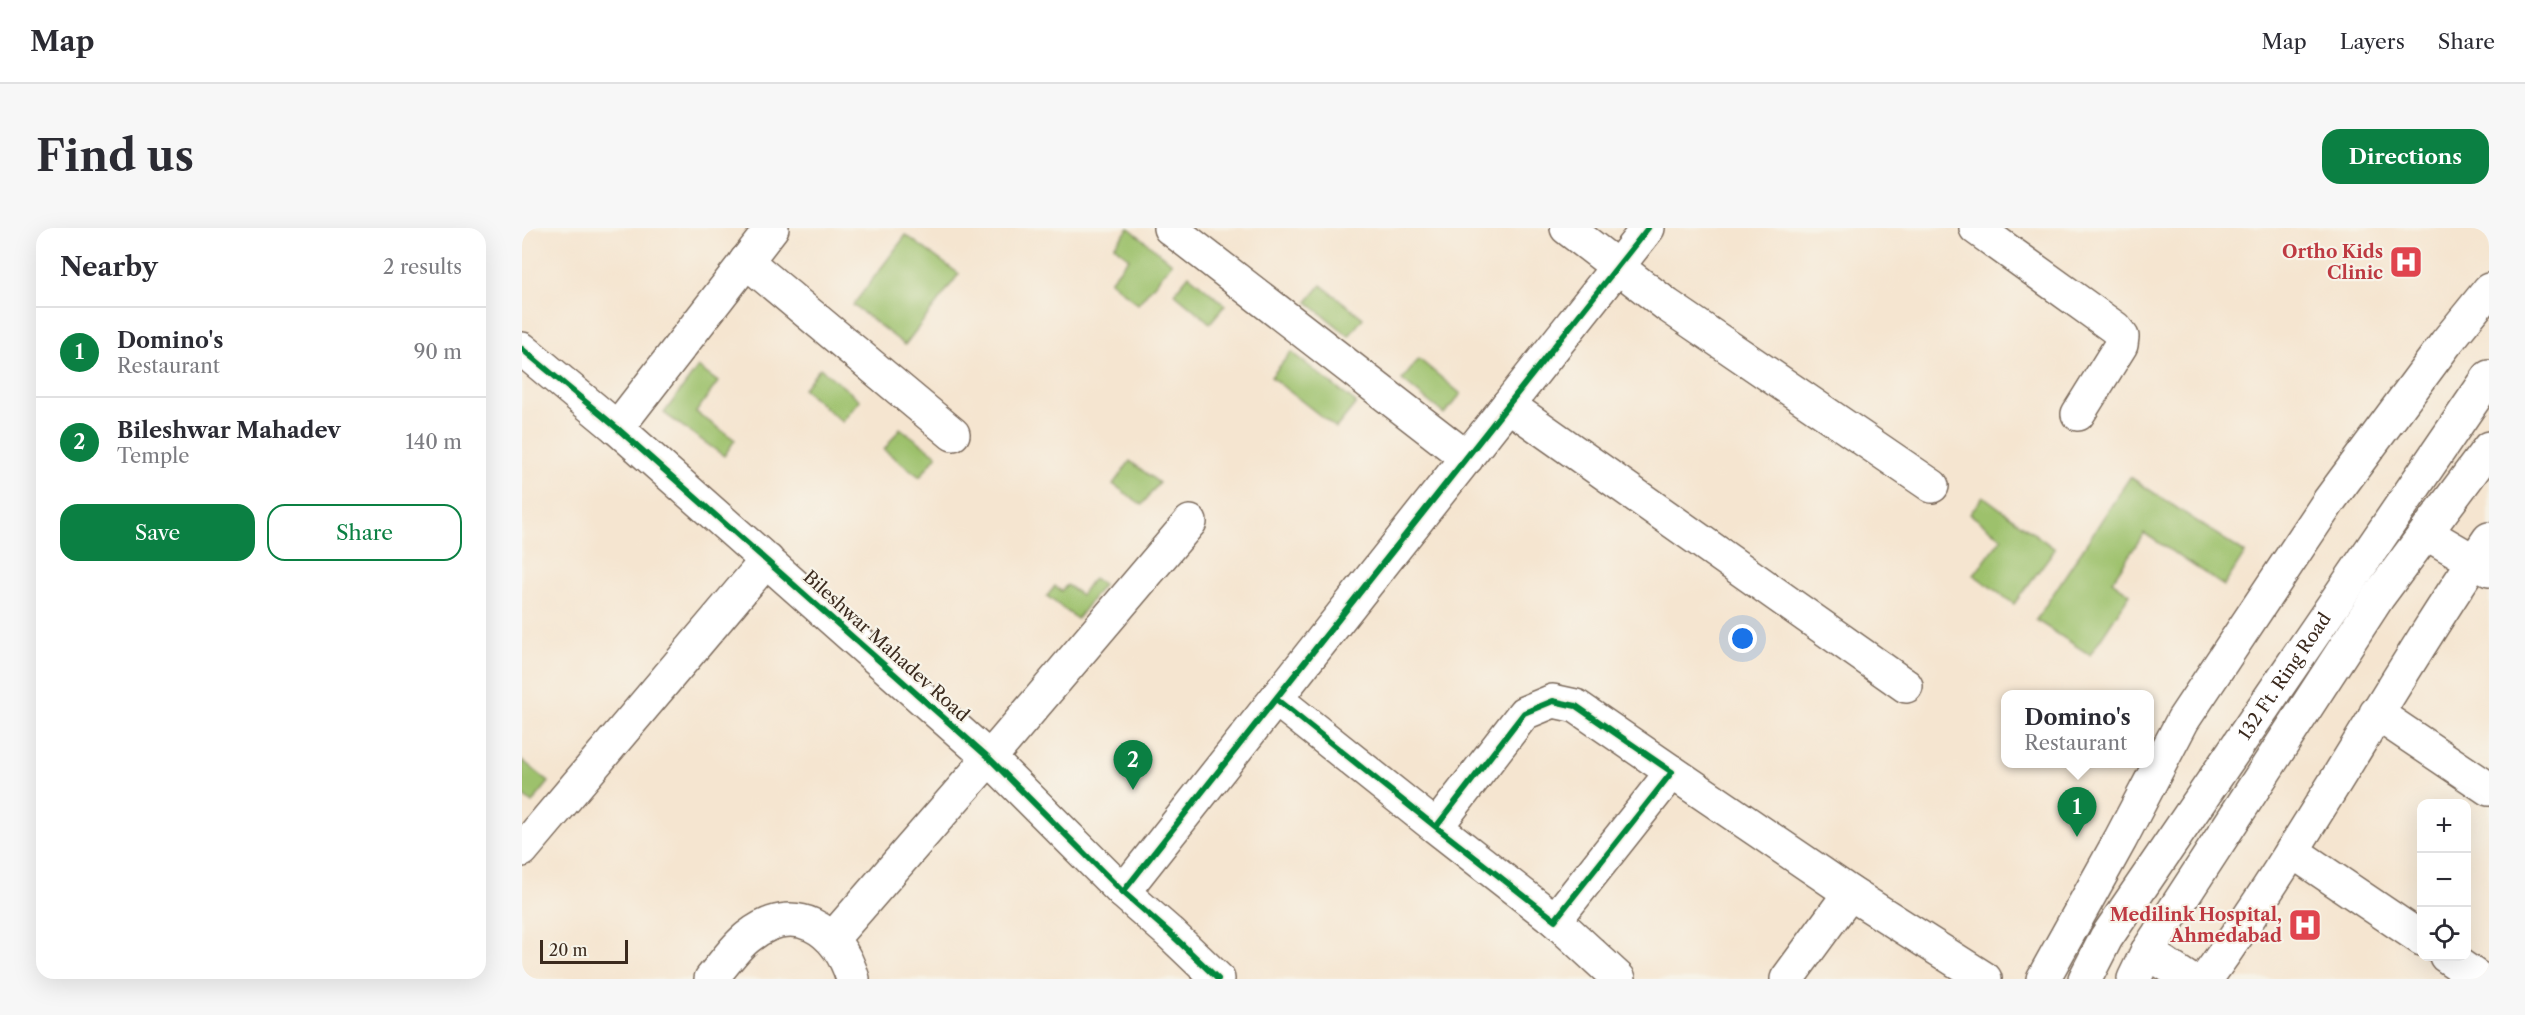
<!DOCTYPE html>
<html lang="en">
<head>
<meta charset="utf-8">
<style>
	:root { --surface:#fff; --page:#f7f7f7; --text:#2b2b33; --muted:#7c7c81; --line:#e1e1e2; --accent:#0b8043 }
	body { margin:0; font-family:"Libre Caslon Text",serif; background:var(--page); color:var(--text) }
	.controls { position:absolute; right:18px; bottom:18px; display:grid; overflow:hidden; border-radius:12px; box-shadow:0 6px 24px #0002 }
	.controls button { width:54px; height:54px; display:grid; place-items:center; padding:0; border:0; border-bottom:2px solid var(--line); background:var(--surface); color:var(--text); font:30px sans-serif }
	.scale { position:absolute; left:18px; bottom:15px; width:88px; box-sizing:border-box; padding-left:6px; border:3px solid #3b2a1e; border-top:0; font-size:16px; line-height:21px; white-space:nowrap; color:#3b2a1e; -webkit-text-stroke:4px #f7f3e8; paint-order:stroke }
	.you { position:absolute; left:1221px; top:411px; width:21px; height:21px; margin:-15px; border:4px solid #fff; border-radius:50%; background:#1a73e8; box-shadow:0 0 0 9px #1a73e833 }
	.badge { display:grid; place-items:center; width:39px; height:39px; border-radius:50%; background:var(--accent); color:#fff; font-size:20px; font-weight:700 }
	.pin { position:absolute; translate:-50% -50px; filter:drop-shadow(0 2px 3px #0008) }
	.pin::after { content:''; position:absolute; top:32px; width:21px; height:18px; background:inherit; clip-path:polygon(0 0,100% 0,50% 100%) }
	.popup { position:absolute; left:1479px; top:462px; width:153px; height:78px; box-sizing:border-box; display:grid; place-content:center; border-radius:12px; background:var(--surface); filter:drop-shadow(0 2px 4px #0005); font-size:20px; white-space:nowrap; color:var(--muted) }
	.popup b { font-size:22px; color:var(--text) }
	.popup::after { content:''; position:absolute; left:50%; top:100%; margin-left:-12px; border:12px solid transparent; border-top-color:var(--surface) }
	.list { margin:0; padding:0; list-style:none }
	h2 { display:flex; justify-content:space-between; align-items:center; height:78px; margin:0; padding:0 24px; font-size:26px }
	h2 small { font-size:20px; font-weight:400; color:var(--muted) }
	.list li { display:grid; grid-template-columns:39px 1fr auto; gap:18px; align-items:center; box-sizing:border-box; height:90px; padding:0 24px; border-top:2px solid var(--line) }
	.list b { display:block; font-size:22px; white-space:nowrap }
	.list p { margin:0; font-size:20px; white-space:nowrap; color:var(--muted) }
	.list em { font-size:20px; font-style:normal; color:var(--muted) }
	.actions { display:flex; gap:12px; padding:18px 24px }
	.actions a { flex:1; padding:14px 0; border:2px solid var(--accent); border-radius:18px; text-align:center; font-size:21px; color:var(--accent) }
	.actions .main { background:var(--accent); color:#fff }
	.icon { flex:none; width:33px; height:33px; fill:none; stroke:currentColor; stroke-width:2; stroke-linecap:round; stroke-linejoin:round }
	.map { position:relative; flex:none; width:1967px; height:751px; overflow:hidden; border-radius:18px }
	header { display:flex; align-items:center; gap:36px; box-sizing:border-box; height:84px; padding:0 30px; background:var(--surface); border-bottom:2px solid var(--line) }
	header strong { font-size:28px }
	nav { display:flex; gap:33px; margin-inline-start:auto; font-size:21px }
	.intro { display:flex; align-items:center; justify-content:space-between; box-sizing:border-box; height:144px; padding:0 36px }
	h1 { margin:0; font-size:42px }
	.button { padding:15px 27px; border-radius:18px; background:var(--accent); color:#fff; font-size:21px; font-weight:700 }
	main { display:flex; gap:36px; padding:0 36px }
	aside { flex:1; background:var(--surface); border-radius:18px; box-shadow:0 6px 24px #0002 }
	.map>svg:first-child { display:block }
	.green { fill:#9dc16c; stroke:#6c7645; stroke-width:1.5 }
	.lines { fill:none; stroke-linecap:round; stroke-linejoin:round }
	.street-casing { stroke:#7c6b5c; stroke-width:36 }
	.secondary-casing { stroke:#7c6b5c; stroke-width:36 }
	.primary-casing { stroke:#7c6b5c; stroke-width:36 }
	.street { stroke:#fff; stroke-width:33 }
	.secondary { stroke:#fff; stroke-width:33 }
	.primary { stroke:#fff; stroke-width:33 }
	.cycleway-casing { stroke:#f7f3e8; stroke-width:10 }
	.cycleway { stroke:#00873e; stroke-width:6 }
	.labels { text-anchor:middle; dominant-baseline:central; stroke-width:4.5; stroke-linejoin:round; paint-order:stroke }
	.health-label { font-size:18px; font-weight:bold; fill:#be3a42; stroke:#f7f3e8; text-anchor:end }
	.street-label { font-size:18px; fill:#3b2a1e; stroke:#f7f3e8 }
</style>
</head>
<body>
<header>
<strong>Map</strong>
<nav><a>Map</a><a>Layers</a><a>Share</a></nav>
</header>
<div class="intro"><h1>Find us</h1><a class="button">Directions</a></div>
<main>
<aside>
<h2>Nearby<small>2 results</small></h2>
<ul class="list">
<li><span class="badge">1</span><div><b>Domino's</b><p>Restaurant</p></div><em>90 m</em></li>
<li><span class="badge">2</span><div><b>Bileshwar Mahadev</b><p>Temple</p></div><em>140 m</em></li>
</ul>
<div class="actions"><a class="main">Save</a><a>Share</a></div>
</aside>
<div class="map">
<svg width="1967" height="751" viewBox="0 0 1967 751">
	<rect width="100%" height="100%" fill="#f7f3e8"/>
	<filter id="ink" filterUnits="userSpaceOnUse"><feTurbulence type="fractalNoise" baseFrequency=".0167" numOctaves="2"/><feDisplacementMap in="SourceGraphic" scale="12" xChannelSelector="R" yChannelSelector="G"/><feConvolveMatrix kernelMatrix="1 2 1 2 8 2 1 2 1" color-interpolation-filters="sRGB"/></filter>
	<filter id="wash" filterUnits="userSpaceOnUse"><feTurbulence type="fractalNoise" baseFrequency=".008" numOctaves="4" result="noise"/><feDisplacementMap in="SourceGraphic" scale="24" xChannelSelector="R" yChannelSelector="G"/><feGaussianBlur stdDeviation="1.35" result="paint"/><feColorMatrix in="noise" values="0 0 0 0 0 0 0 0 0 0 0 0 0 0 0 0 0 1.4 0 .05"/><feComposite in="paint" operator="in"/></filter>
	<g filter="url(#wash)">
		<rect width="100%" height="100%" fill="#f5e5d0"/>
		<g class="green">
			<polygon points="607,0 650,35 616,76 588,53 607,30 592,18"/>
			<polygon points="384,7 437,46 383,117 331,77"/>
			<polygon points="667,47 703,77 688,95 652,65"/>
			<polygon points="799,57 841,90 827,108 785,74"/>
			<polygon points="769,124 834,175 814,200 749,149"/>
			<polygon points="897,131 939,166 922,186 880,152"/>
			<polygon points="176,139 196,154 174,184 213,212 202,228 142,185"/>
			<polygon points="298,140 338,172 320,194 281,161"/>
			<polygon points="378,200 415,227 398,249 362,222"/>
			<polygon points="608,233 637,255 620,277 591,256"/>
			<polygon points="1608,249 1723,325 1702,358 1622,305 1590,353 1608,366 1568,427 1514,392"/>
			<polygon points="1461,268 1533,321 1492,376 1452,347 1480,310 1448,286"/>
			<polygon points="571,350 581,357 555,391 525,368 533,358 539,363 545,357 559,367"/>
			<polygon points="0,532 27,554 10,575 0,567"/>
		</g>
	</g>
	<g filter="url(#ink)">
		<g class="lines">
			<defs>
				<g id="street">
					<polyline points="648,0 945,230"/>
					<polyline points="1045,0 1145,77 1410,258"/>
					<polyline points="1454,0 1593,100 1600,109 1599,117 1556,186"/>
					<polyline points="224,33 431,206"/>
					<polyline points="986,177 1384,458"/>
					<polyline points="95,200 250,0"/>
					<polyline points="1904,305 1967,342"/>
					<polyline points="754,471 914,599 1002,485 1031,473 1054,478 1150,544 1033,692 914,599"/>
					<polyline points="1854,485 1967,561"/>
					<polyline points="1150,544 1328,665 1463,751"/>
					<polyline points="0,622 245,332"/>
					<polyline points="1770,623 1900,711"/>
					<polyline points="601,664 1126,0"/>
					<polyline points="1033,692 1097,751"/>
					<polyline points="310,711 483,512 668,294"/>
					<polyline points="1625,724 1666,751"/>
					<polyline points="1924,728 1956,750"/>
					<path d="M189 751C201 737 212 720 226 709 272 672 316 700 331 751"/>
					<polyline points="1265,751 1328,665"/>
					<polyline points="1521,751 1598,612 1661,492 1807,273 1924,115 1967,62"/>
					<path d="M1684 751C1786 610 1868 455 1967 311"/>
				</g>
				<polyline id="secondary" points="0,121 95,200 467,530 601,664 649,706 696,751"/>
				<g id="primary">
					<path id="s1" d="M1563 751 1584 710 1967 149"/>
					<polyline points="1612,751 1625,724 1856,369 1967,220"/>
				</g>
			</defs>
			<use href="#street" class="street-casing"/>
			<use href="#secondary" class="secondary-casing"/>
			<use href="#primary" class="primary-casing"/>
			<use href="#street" class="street"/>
			<use href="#secondary" class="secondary"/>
			<use href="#primary" class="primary"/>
			<defs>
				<g id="cycleway">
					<polyline points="0,121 95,200 467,530 601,664 649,706 696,751"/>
					<polyline points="754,471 914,599 1002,485 1031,473 1054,478 1150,544 1033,692 914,599"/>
					<polyline points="601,664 1126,0"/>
				</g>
			</defs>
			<use href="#cycleway" class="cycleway-casing"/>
			<use href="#cycleway" class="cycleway"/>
		</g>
	</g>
	<defs>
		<symbol id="hospital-square" viewBox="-11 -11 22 22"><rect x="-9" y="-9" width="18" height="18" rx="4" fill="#e0444e" stroke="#f7f3e8"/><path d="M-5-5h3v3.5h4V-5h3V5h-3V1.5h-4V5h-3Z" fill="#fff"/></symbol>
	</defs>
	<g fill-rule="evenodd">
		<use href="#hospital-square" x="1865" y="15" width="38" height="38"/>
		<use href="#hospital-square" x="1764" y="678" width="38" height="38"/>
	</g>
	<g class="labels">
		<g class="health-label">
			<text x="1861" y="24">Ortho Kids<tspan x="1861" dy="21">Clinic</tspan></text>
			<text x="1760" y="687">Medilink Hospital,<tspan x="1760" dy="21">Ahmedabad</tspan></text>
		</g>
		<g class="street-label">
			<text transform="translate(364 418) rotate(42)">Bileshwar Mahadev Road</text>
			<text stroke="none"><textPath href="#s1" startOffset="363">132 Ft. Ring Road</textPath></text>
		</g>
	</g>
</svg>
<div class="controls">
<button>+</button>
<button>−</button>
<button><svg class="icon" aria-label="locate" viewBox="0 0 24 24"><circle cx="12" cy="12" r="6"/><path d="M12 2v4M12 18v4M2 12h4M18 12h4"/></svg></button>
</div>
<div class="scale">20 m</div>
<div class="you"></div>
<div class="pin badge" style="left:1555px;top:609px">1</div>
<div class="popup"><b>Domino's</b>Restaurant</div>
<div class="pin badge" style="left:611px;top:562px">2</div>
</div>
</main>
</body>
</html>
